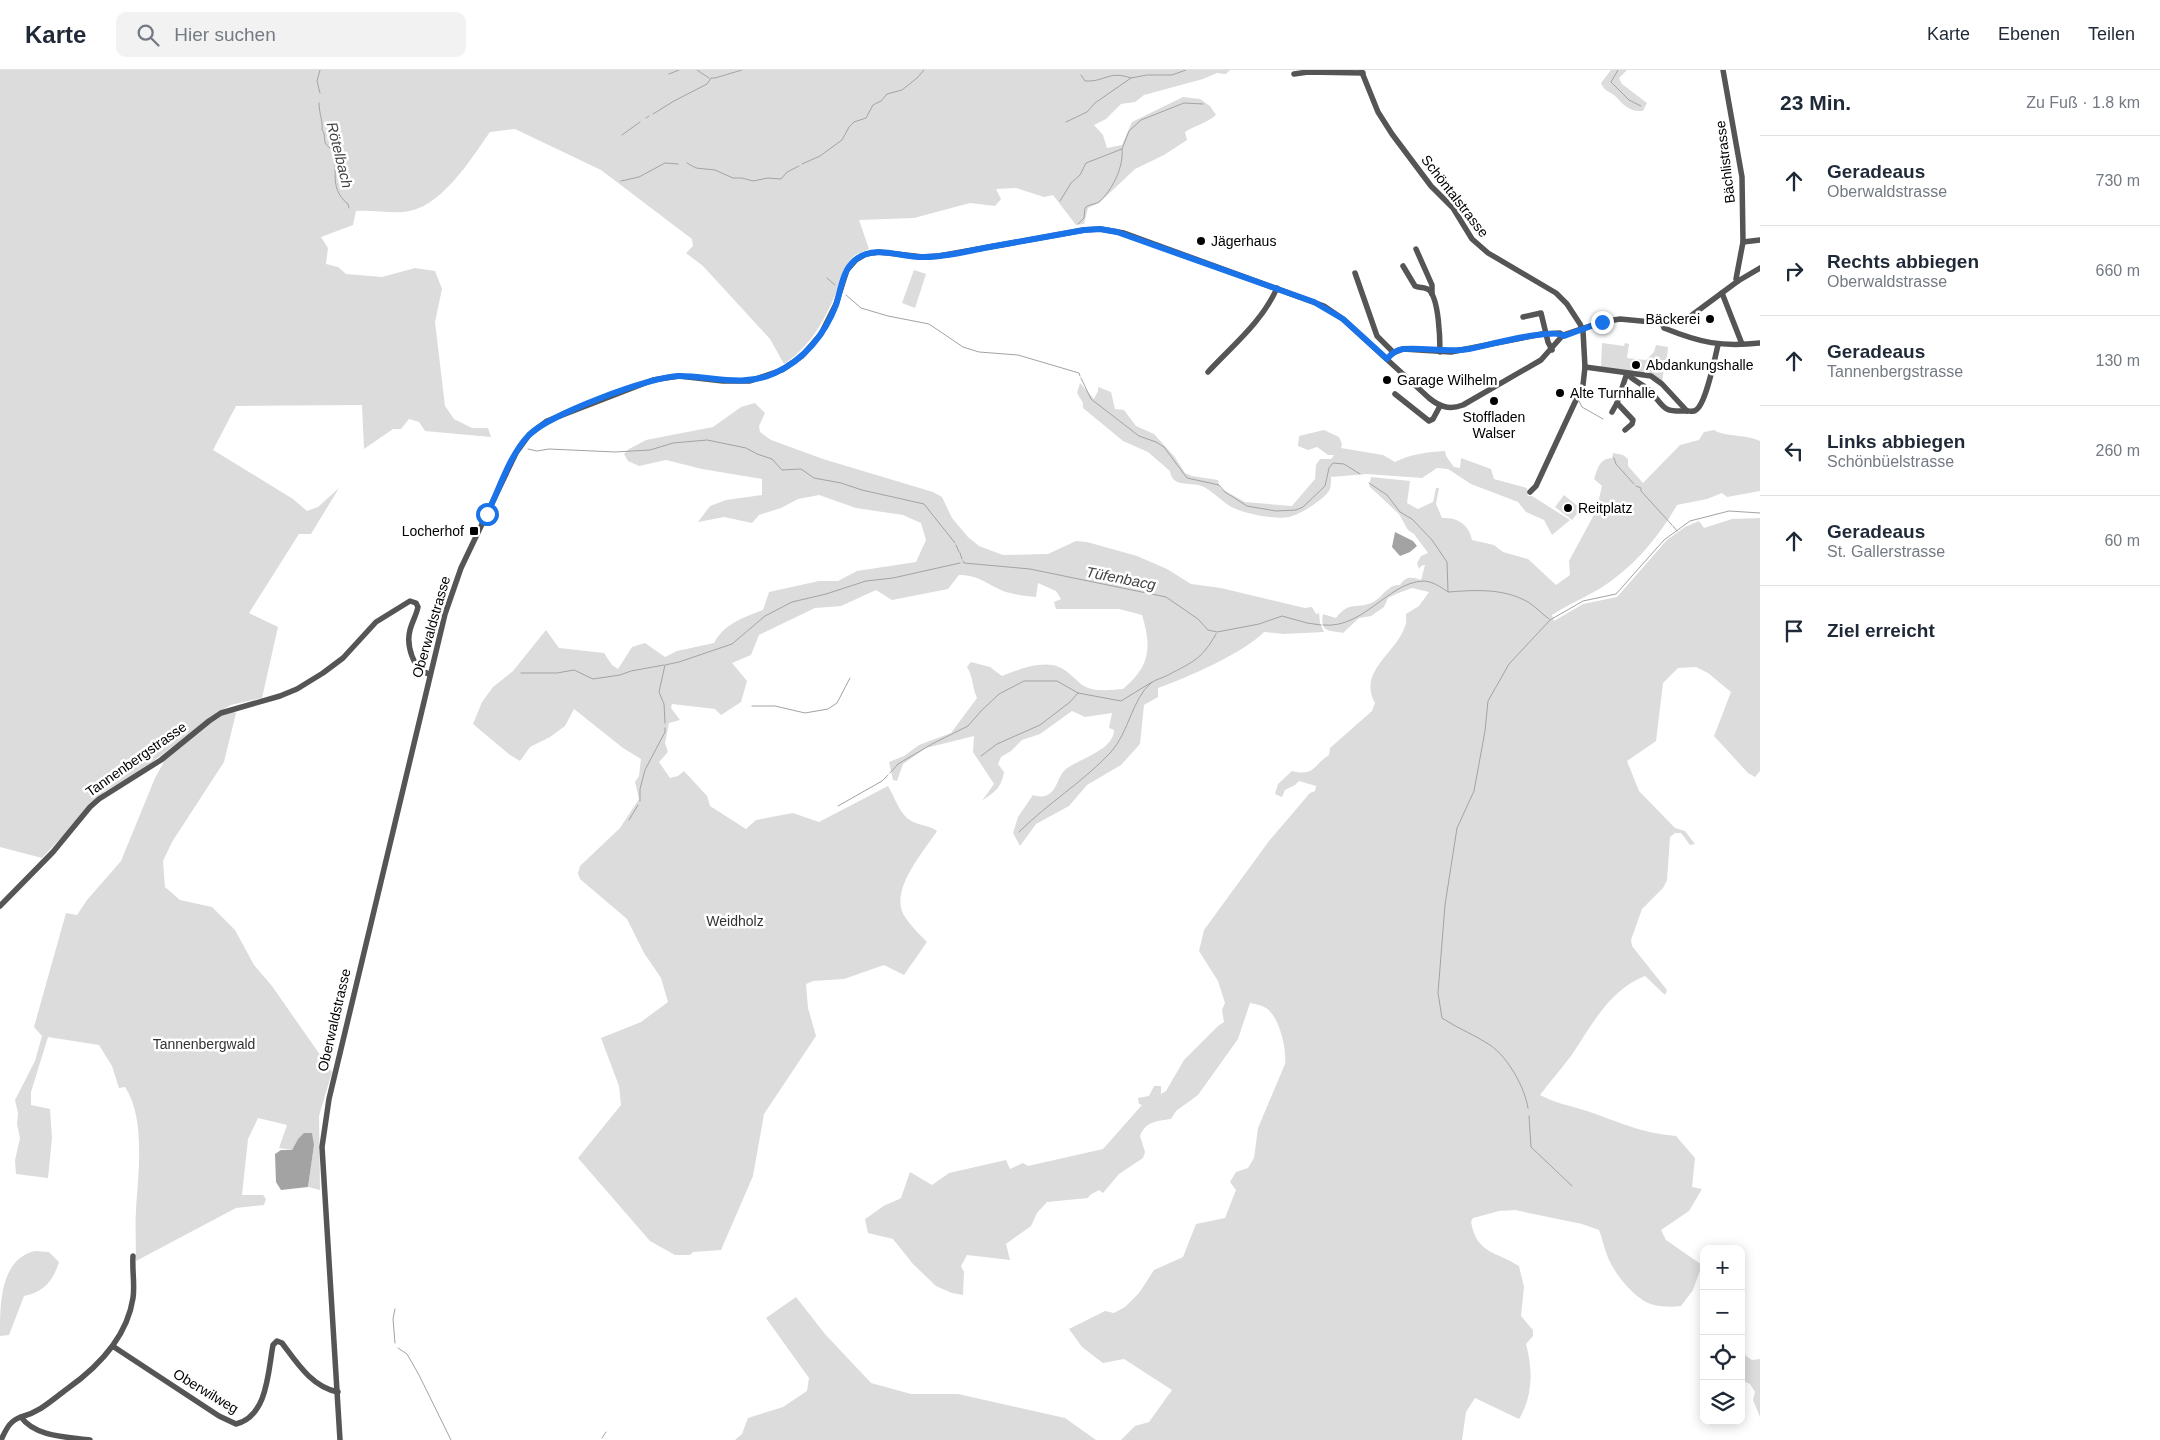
<!DOCTYPE html>
<html lang="de">
<head>
<meta charset="utf-8">
<style>
	:root { --surface:#fff; --page:#f2f2f3; --text:#1f2937; --muted:#747a83; --line:#e0e1e3 }
	body { margin:0; font-family:Helvetica,sans-serif; background:var(--page); color:var(--text) }
	.controls { position:absolute; right:15px; bottom:15px; display:grid; overflow:hidden; border-radius:10px; box-shadow:0 2px 12px #0003 }
	.controls button { width:45px; height:45px; display:grid; place-items:center; padding:0; border:0; border-bottom:1px solid var(--line); background:var(--surface); color:var(--text); font:25px sans-serif }
	.stop { position:absolute; width:15px; height:15px; margin:-11px; border:4px solid #1a73e8; border-radius:50%; background:#fff }
	.stop.end { background:#1a73e8; border-color:#fff; box-shadow:0 1px 5px #0008 }
	.list { margin:0; padding:0; list-style:none }
	h2 { display:flex; justify-content:space-between; align-items:center; height:65px; margin:0; padding:0 20px; font-size:21px }
	h2 small { font-size:16px; font-weight:400; color:var(--muted) }
	.list li { display:grid; grid-template-columns:32px 1fr auto; gap:15px; align-items:center; box-sizing:border-box; height:90px; padding:0 20px; border-top:1px solid var(--line) }
	.list b { display:block; font-size:19px; white-space:nowrap }
	.list p { margin:0; font-size:16px; white-space:nowrap; color:var(--muted) }
	.list em { font-size:16px; font-style:normal; color:var(--muted) }
	.icon { flex:none; width:28px; height:28px; fill:none; stroke:currentColor; stroke-width:2; stroke-linecap:round; stroke-linejoin:round }
	.map { position:relative; flex:none; width:1760px; height:1370px; overflow:hidden }
	header { display:flex; align-items:center; gap:30px; box-sizing:border-box; height:70px; padding:0 25px; background:var(--surface); border-bottom:1px solid var(--line) }
	header strong { font-size:24px }
	nav { display:flex; gap:28px; margin-inline-start:auto; font-size:18px }
	.search { width:350px; height:45px; background:var(--page); display:flex; align-items:center; gap:12px; box-sizing:border-box; padding:0 18px; border-radius:10px; color:var(--muted); font-size:19px }
	main { display:flex }
	aside { flex:1; background:var(--surface) }
	.map>svg:first-child { display:block }
	.green { fill:#dcdcdc }
	.water { fill:#a3a3a3 }
	.lines { fill:none; stroke-linecap:round; stroke-linejoin:round }
	.stream { stroke:#a3a3a3; stroke-width:1 }
	.minor { stroke:#555; stroke-width:5.5 }
	.route { stroke:#1a73e8; stroke-width:6 }
	.poi-dot { fill:#000; stroke:#fff; stroke-width:2 }
	.labels { text-anchor:middle; dominant-baseline:central; stroke-width:5; stroke-linejoin:round; paint-order:stroke }
	.street-label { font-size:14px; fill:#000; stroke:#fff }
	.poi-label { font-size:14px; fill:#000; stroke:#fff; text-anchor:start }
	.park-label { font-size:14px; fill:#333; stroke:#fff }
	.water-label { font-size:15px; font-style:italic; fill:#444; stroke:#fff }
</style>
</head>
<body>
<header>
<strong>Karte</strong>
<div class="search"><svg class="icon" aria-label="search" viewBox="0 0 24 24"><circle cx="10" cy="10" r="6"/><path d="M15 15l6 6"/></svg>Hier suchen</div>
<nav><a>Karte</a><a>Ebenen</a><a>Teilen</a></nav>
</header>
<main>
<div class="map">
<svg width="1760" height="1370" viewBox="0 0 1760 1370">
	<rect width="100%" height="100%" fill="#fff"/>
	<g class="green">
		<path d="M0 0H1230L1226 4 1217 3 1203 9 1144 25 1135 32 1121 34 1106 49 1094 55 1103 65 1107 78 1122 75 1132 52 1183 27 1200 29 1210 36 1216 45C1207 53 1196 55 1185 62L1187 70 1164 85 1135 99 1099 133 1088 138 1084 154 1076 155 1053 125 1044 127 1016 118 996 119 1001 129 995 136 970 133 914 148 859 150 869 179 855 185 849 191C833 230 821 269 784 294L770 269 703 196 686 183 693 176 692 169 601 100 515 59 490 62C471 89 440 140 403 142 388 143 372 140 356 141L353 155 321 167 328 178 326 194 338 197 346 204 382 207 415 198 435 201 442 219 435 252 445 336 454 349 472 358H488L491 367 425 361 419 352 409 349 401 359H393L364 379 362 335 236 336 213 380 293 429 307 441 318 437 339 418 311 464H299L249 543 278 557 262 628 231 635 220 641 139 702 105 721 42 788 0 777Z"/>
		<path d="M1611 0H1627L1619 8 1622 14 1647 33 1643 41C1629 42 1624 35 1615 26 1609 21 1604 21 1601 13Z"/>
		<polygon points="914,200 926,204 915,238 902,233"/>
		<polygon points="1602,273 1624,276 1625,273 1629,274 1627,288 1646,290 1654,282 1656,275 1668,277 1667,289 1665,290 1662,314 1651,308 1601,298"/>
		<path d="M1080 313 1094 329 1098 321V317L1111 322 1115 339 1124 340 1136 356 1154 364 1174 386 1185 403 1192 406 1218 410 1220 418 1245 432 1292 436 1315 409 1316 395 1320 389H1331L1334 385H1328L1317 377 1308 380 1298 376 1299 366 1324 360 1339 367 1342 374 1341 378 1383 385 1395 392C1411 384 1427 382 1445 381L1446 386 1454 397 1460 398 1461 388 1491 399 1494 409 1527 418 1528 426H1532L1570 450 1552 465 1544 450 1526 442 1518 432 1471 414 1448 399 1437 398 1422 408 1367 404 1331 407C1331 411 1331 416 1330 419 1326 429 1299 445 1289 447 1278 450 1247 444 1236 439 1225 435 1215 423 1204 417 1193 411 1172 419 1170 401L1148 382 1123 371 1083 338V333L1077 323Z"/>
		<path d="M755 333 765 343 759 356 760 362 771 370 823 389 933 422 942 427 952 448 968 467 979 476 1003 485 1048 484 1076 471 1087 472 1137 486 1167 499 1191 514 1221 518 1305 538 1312 537 1316 544 1319 543 1320 553 1324 562 1284 564 1264 562C1244 583 1186 608 1158 618V627L1144 635 1140 674 1121 695 1087 715 1069 736 1036 754 1020 776 1013 763 1018 747 1033 725C1036 726 1041 727 1045 726 1058 722 1057 706 1066 699 1079 689 1114 680 1114 660L1109 658 1112 643 1085 647 1072 641 1040 664 1022 670 1011 681 1001 687 998 694 1004 702C1001 719 995 721 982 731L994 714 973 682 974 666 926 678 903 694 897 711 893 710 889 692 904 686 919 675 951 663 977 628C972 617 973 606 967 597L971 592 990 597 1002 606C1017 600 1042 590 1059 597 1069 601 1076 611 1084 616 1093 622 1112 620 1123 619 1150 597 1152 577 1142 545L1119 539H1056L1054 532 1061 529 1056 521 1038 513 1036 527C1026 526 1015 525 1006 522 987 515 980 505 959 505L948 519 892 530 876 520 841 536 815 538 759 565 751 585 732 593 747 611 741 632 721 645 715 639 672 634 671 638 680 650 669 653 665 673 668 682 659 692 670 708 678 706 684 701 707 726 710 736 746 759 756 750 793 743 819 752 888 716C894 726 899 741 907 748 916 756 928 754 937 761 924 781 893 816 902 841 905 850 920 865 927 872L904 905 884 895 844 909 813 911 806 914 808 938 816 966 764 1044 753 1106 721 1180 693 1182 690 1185H675L650 1171 578 1088 621 1035 619 1016 601 968 641 952 668 932 661 908 644 883 627 849 580 809 578 803 580 796 620 758 639 729 635 712 639 706 641 689 623 678 574 639 565 656 550 667 530 677 520 691 510 685 473 654 482 632 493 617 513 601 546 560 559 578 604 583 612 595 618 599 632 577 645 573 665 587 677 581 714 573C724 554 744 547 763 540L769 522 819 511H838L857 501 916 492 926 470 921 453 903 445 856 438 819 425 798 429 781 438 759 445 752 453 724 447 698 452 710 436 726 430 762 425V409L702 399 666 390 639 396 628 391 624 384 629 379 646 370 713 357 741 337Z"/>
		<path d="M1714 360C1724 367 1745 364 1760 371V421L1727 427 1722 423 1707 429 1677 435C1661 463 1641 488 1615 508 1597 523 1572 532 1552 545L1554 551 1583 534 1617 527 1667 470 1685 457 1699 451 1704 458 1732 449 1760 448V701L1755 707 1748 703 1714 666 1731 622 1708 603 1696 597 1678 598 1663 613 1656 671 1627 691 1639 721 1675 758 1685 761 1695 774 1690 775 1681 763H1675L1670 767 1667 810 1663 818 1642 839 1631 870 1632 876 1667 920 1665 925 1645 906C1609 920 1592 955 1571 986 1561 999 1550 1012 1540 1025 1555 1033 1571 1036 1587 1041 1619 1052 1641 1063 1676 1066L1695 1088 1692 1117 1702 1119 1689 1141 1661 1160 1666 1170 1702 1195 1693 1220 1681 1236C1672 1237 1662 1237 1654 1235 1635 1231 1611 1200 1606 1182 1603 1174 1602 1167 1599 1160L1582 1154 1515 1140 1499 1141 1473 1148 1471 1152C1477 1184 1495 1181 1519 1196L1524 1217 1521 1246 1533 1260V1266L1526 1274C1533 1300 1533 1326 1519 1349L1475 1328 1466 1342 1462 1370H1121L1135 1356 1149 1352 1172 1320 1124 1289 1103 1293 1082 1277 1069 1259 1105 1241 1114 1243 1125 1237 1139 1223 1154 1200 1183 1187 1196 1154 1225 1148 1236 1120 1230 1112 1236 1102 1248 1098 1254 1088 1258 1058 1285 994C1287 979 1279 946 1266 938 1261 935 1255 934 1250 933L1238 969 1198 1025 1176 1041 1171 1049C1157 1051 1146 1051 1140 1066L1145 1082 1143 1088 1119 1104 1103 1123 1099 1120 1090 1125 1088 1128 1047 1132 1037 1143 1031 1156 1006 1174 1010 1190 967 1185 961 1196 964 1202 963 1225 952 1223 936 1216 913 1194 893 1169 868 1163 865 1149C871 1145 877 1141 882 1137 886 1134 896 1131 901 1128L910 1102 932 1115 949 1103 1006 1090 1010 1099 1023 1093 1028 1096 1103 1079 1142 1035 1139 1034 1138 1028 1149 1026 1154 1016H1161V1024L1166 1021 1184 990 1218 956 1224 952 1222 940 1225 933 1218 911 1199 881 1204 860 1269 771 1310 723 1315 721 1316 716 1299 711 1295 715 1285 720 1282 727 1275 724 1278 714 1292 701C1315 707 1314 694 1329 685L1330 678 1372 641 1375 633C1357 601 1397 583 1405 556 1407 553 1406 548 1406 544L1419 536 1429 522 1412 518 1396 524 1388 528 1384 537 1371 546 1359 548 1343 563C1332 560 1319 564 1323 544L1336 548C1349 531 1355 539 1371 533 1382 529 1387 514 1400 515 1406 506 1412 507 1421 510L1425 495 1421 496 1419 499 1417 493 1421 486 1428 483 1414 464 1408 460 1399 444 1369 416 1371 407 1410 411 1407 433 1418 439 1433 432 1436 418H1439L1436 434 1442 448C1457 447 1469 454 1472 470L1494 475 1503 482 1528 489 1556 515 1570 505 1569 491 1596 441 1602 416 1594 409C1598 398 1599 389 1612 388L1613 383 1623 385 1628 389V396L1643 413 1680 375 1699 370 1704 362Z"/>
		<polygon points="1564,425 1581,439 1572,450 1555,437"/>
		<path d="M232 641 236 643 224 692 172 772 163 791 165 817 180 830 212 837 235 860 254 895 272 916 332 1002 319 1046 320 1120 308 1117 314 1075 298 1069 292 1080 279 1078 287 1055 258 1048 248 1069 242 1125H263L266 1129 264 1135 236 1138 136 1191C136 1174 135 1157 136 1140 138 1105 146 1048 125 1017L119 1018 112 996 99 975 48 967 31 1022V1035L50 1039 52 1068 48 1108 16 1104 15 1090 20 1068 17 1054 18 1043 15 1030 35 991 42 966 34 957 66 843 77 845 87 830 121 791 155 708 165 690 211 651Z"/>
		<path d="M35 1181 49 1182 59 1192C53 1211 44 1222 24 1226L9 1265 0 1266C0 1234 0 1189 35 1181Z"/>
		<polygon points="796,1227 825,1264 871,1313 911,1324 958,1324 1065,1348 1096,1370 735,1370 742,1364 748,1348 783,1337 807,1321 809,1308 766,1248"/>
		<polygon points="1741,1277 1746,1286 1752,1290 1760,1289 1760,1347 1753,1330 1755,1322 1750,1314 1741,1310"/>
	</g>
	<g class="water">
		<polygon points="1395,462 1413,471 1417,476 1410,482 1400,486 1392,477"/>
		<polygon points="304,1063 312,1063 314,1075 308,1117 281,1120 276,1112 275,1084 281,1080 292,1080 298,1069"/>
	</g>
	<g class="lines">
		<g class="stream">
			<polyline points="697,0 709,8"/>
			<polyline points="1618,0 1611,12 1629,30 1641,36"/>
			<polyline points="669,4 679,0"/>
			<path d="M1081 5 1085 11C1106 12 1108 0 1131 8"/>
			<polyline points="320,23 317,11 320,0"/>
			<path d="M319 33C319 43 323 51 322 60 326 64 323 69 326 74 328 77 330 78 332 80 341 94 326 117 348 134L349 138"/>
			<polyline points="653,44 674,31 707,14 711,8 715,8 742,0"/>
			<polyline points="646,48 649,46"/>
			<polyline points="1066,52 1087,42 1095,33 1131,8 1147,5 1172,5 1186,0"/>
			<polyline points="622,65 640,52"/>
			<polyline points="687,93 696,98 715,100 733,108 742,108 753,111 768,108 781,109 787,102 799,96"/>
			<polyline points="802,94 820,86 842,70 849,57 854,52 866,48 873,35 881,31 887,24 902,20 917,8 924,0"/>
			<polyline points="621,111 639,107 665,93 678,94"/>
			<polyline points="1060,131 1071,113 1080,105 1086,93 1122,79 1129,61 1141,50 1184,33 1203,34"/>
			<path d="M1078 154 1084 148 1085 138C1090 133 1096 135 1100 131 1113 119 1124 96 1122 79"/>
			<polyline points="827,208 835,215"/>
			<polyline points="846,225 861,238 888,246 929,254 963,277 979,282 1018,285 1079,303 1080,306"/>
			<polyline points="1081,308 1091,329 1139,366 1156,372 1164,377 1187,408 1219,415 1225,422 1247,436 1276,441 1296,440 1303,437 1325,416 1329,398 1333,393 1344,394 1360,404"/>
			<polyline points="1579,331 1582,337 1603,349"/>
			<polyline points="528,379 537,381 549,379 615,382 650,380 673,373 707,370 746,378 757,384 772,389 782,400 801,399 814,408 841,413 862,420 924,434 955,473"/>
			<polyline points="1614,388 1616,394 1634,414"/>
			<path d="M1369 413 1387 425 1400 442 1412 449 1432 470 1447 492 1448 522C1476 520 1503 518 1528 532 1536 537 1542 544 1549 549"/>
			<polyline points="1636,416 1641,418 1641,421 1672,455"/>
			<polyline points="1673,456 1677,461"/>
			<polyline points="956,475 959,482"/>
			<polyline points="960,483 962,489"/>
			<polyline points="963,491 964,493 1030,499 1166,527 1198,549 1208,560 1217,562 1259,554 1282,546 1307,553 1321,555"/>
			<path d="M1323 555C1364 559 1387 513 1423 511 1432 511 1441 517 1448 522"/>
			<polyline points="521,603 557,603 574,600 593,609 620,605 631,601 664,595"/>
			<polyline points="752,636 775,636 805,643 828,639 837,633 850,608"/>
			<polyline points="665,653 664,634 659,622 665,595 679,592 732,574 765,546 792,532 826,524 866,511 893,508 960,493"/>
			<polyline points="981,686 997,674 1040,655 1070,632 1078,623"/>
			<polyline points="890,703 898,694 932,674 968,656 981,641 999,624 1024,611 1057,611 1078,623 1121,631 1152,612"/>
			<polyline points="640,731 640,719 645,700 665,662 665,658"/>
			<polyline points="838,736 882,711 888,705"/>
			<polyline points="629,750 638,735"/>
			<path d="M1019 762C1048 733 1083 712 1111 682 1129 662 1132 629 1151 613 1156 609 1163 608 1168 605 1193 592 1202 589 1216 564"/>
			<path d="M1528 1038C1525 1018 1508 987 1490 975 1475 965 1457 958 1442 948L1438 923 1445 835 1457 758 1474 721 1485 661 1488 631 1509 594 1550 550 1583 531 1616 524 1664 470 1690 451 1729 441 1760 443"/>
			<polyline points="1529,1046 1531,1077 1572,1116"/>
			<polyline points="395,1273 393,1249 395,1239"/>
			<polyline points="398,1278 407,1284 419,1305 451,1370"/>
			<polyline points="602,1368 606,1362"/>
		</g>
		<g class="minor">
			<polyline points="1361,0 1378,42 1392,64 1431,116 1453,138 1472,169 1488,183 1556,223 1567,234 1580,254 1583,261 1585,297 1583,315 1536,416 1530,422"/>
			<polyline points="1723,0 1742,107 1743,172 1736,209 1738,211"/>
			<polyline points="1294,4 1308,2 1363,3"/>
			<polyline points="1743,172 1760,170"/>
			<polyline points="1416,179 1432,215 1432,224"/>
			<path d="M1403 196 1415 216C1419 218 1426 217 1429 220 1439 229 1440 269 1440 282"/>
			<polyline points="1355,203 1377,266 1392,281 1392,284"/>
			<polyline points="1722,223 1742,274"/>
			<polyline points="1523,247 1541,243 1548,272 1552,280"/>
			<path d="M1662 253 1664 258C1701 273 1721 277 1760 273"/>
			<polyline points="1393,283 1403,279 1451,282 1542,264 1560,263 1563,265"/>
			<polyline points="1585,297 1651,306 1662,314 1687,341"/>
			<path d="M1208 302C1232 276 1262 252 1277 218"/>
			<path d="M1627 303C1632 311 1644 314 1651 322 1665 338 1663 342 1685 341 1689 340 1692 343 1696 340 1706 334 1715 287 1718 275"/>
			<polyline points="1395,324 1429,351 1433,349 1440,336"/>
			<polyline points="1612,342 1617,333"/>
			<polyline points="1625,360 1632,354 1633,350 1617,333 1627,303"/>
			<path d="M0 836 53 782 90 737 99 729 161 690 209 651 221 643 280 626 297 619 323 603 343 588 376 552 410 531 416 533 418 537C416 546 412 552 410 560 406 575 413 600 429 604"/>
			<path d="M114 1277 219 1346 236 1354C268 1346 268 1301 273 1275L277 1271 282 1273C297 1293 312 1317 338 1322"/>
			<path d="M21 1347C40 1342 52 1330 67 1319 98 1297 127 1268 133 1228 135 1215 132 1200 133 1186"/>
			<path d="M1 1370C6 1360 9 1351 21 1347 35 1367 68 1367 90 1370"/>
			<path d="M340 1370 322 1077 329 1029 445 544 461 498 516 383 529 365 547 351 653 310 679 306 723 311H750L782 300 802 286 821 264 836 234 847 200 856 190 866 184 879 182 923 187 939 186 1084 160 1100 159 1124 163 1324 236 1343 249 1429 328C1440 337 1449 340 1463 335L1541 290 1563 265 1602 252 1620 249 1662 253 1676 252 1688 248 1738 211 1760 198"/>
		</g>
	</g>
	<g class="lines">
		<path class="route" d="M487 444C499 420 510 384 529 365 548 345 651 306 679 306 712 306 742 318 775 303 804 290 825 264 836 235 841 220 842 201 855 190 875 174 902 188 924 187 945 187 964 182 984 178 1017 172 1051 166 1084 160L1100 159 1117 162 1314 232 1343 249 1387 289C1391 284 1396 280 1403 279 1425 277 1446 283 1469 279 1485 276 1554 257 1564 266L1602 252"/>
	</g>
	<g class="poi-dot">
		<circle cx="1201" cy="171" r="5"/>
		<circle cx="1710" cy="249" r="5"/>
		<circle cx="1636" cy="295" r="5"/>
		<circle cx="1387" cy="310" r="5"/>
		<circle cx="1560" cy="323" r="5"/>
		<circle cx="1494" cy="331" r="5"/>
		<circle cx="1568" cy="438" r="5"/>
		<rect x="469" y="456" width="10" height="10" rx="2.5"/>
	</g>
	<g class="labels">
		<g class="street-label">
			<text transform="translate(1725 92) rotate(-97)">Bächlistrasse</text>
			<text transform="translate(1455 126) rotate(52)">Schöntalstrasse</text>
			<text transform="translate(431 557) rotate(-74)">Oberwaldstrasse</text>
			<text transform="translate(136 689) rotate(-35)">Tannenbergstrasse</text>
			<text transform="translate(334 950) rotate(-77)">Oberwaldstrasse</text>
			<text transform="translate(206 1321) rotate(31)">Oberwilweg</text>
		</g>
		<g class="poi-label">
			<text x="1211" y="171">Jägerhaus</text>
			<text x="1700" y="249" text-anchor="end">Bäckerei</text>
			<text x="1646" y="295">Abdankungshalle</text>
			<text x="1397" y="310">Garage Wilhelm</text>
			<text x="1570" y="323">Alte Turnhalle</text>
			<text x="1494" y="347" text-anchor="middle">Stoffladen<tspan x="1494" dy="16">Walser</tspan></text>
			<text x="1578" y="438">Reitplatz</text>
			<text x="464" y="461" text-anchor="end">Locherhof</text>
		</g>
		<g class="park-label">
			<text x="735" y="851">Weidholz</text>
			<text x="204" y="974">Tannenbergwald</text>
		</g>
		<g class="water-label">
			<text transform="translate(340 85) rotate(76)">Rötelbach</text>
			<text transform="translate(1121 508) rotate(11)">Tüfenbacg</text>
		</g>
	</g>
</svg>
<div class="controls">
<button>+</button>
<button>−</button>
<button><svg class="icon" aria-label="locate" viewBox="0 0 24 24"><circle cx="12" cy="12" r="6"/><path d="M12 2v4M12 18v4M2 12h4M18 12h4"/></svg></button>
<button><svg class="icon" aria-label="layers" viewBox="0 0 24 24"><path d="M12 4l9 5-9 5-9-5zM3 14l9 5 9-5"/></svg></button>
</div>
<div class="stop" style="left:487px;top:444px"></div>
<div class="stop end" style="left:1602px;top:252px"></div>
</div>
<aside>
<h2>23 Min.<small>Zu Fuß · 1.8 km</small></h2>
<ul class="list">
<li><svg class="icon" aria-label="ahead" viewBox="0 0 24 24"><path d="M12 20V5M6 11l6-6 6 6"/></svg><div><b>Geradeaus</b><p>Oberwaldstrasse</p></div><em>730 m</em></li>
<li><svg class="icon" aria-label="right" viewBox="0 0 24 24"><path d="M7 20v-9h11M14 6l5 5-5 5"/></svg><div><b>Rechts abbiegen</b><p>Oberwaldstrasse</p></div><em>660 m</em></li>
<li><svg class="icon" aria-label="ahead" viewBox="0 0 24 24"><path d="M12 20V5M6 11l6-6 6 6"/></svg><div><b>Geradeaus</b><p>Tannenbergstrasse</p></div><em>130 m</em></li>
<li><svg class="icon" aria-label="left" viewBox="0 0 24 24"><path d="M17 20v-9H6M10 6l-5 5 5 5"/></svg><div><b>Links abbiegen</b><p>Schönbüelstrasse</p></div><em>260 m</em></li>
<li><svg class="icon" aria-label="ahead" viewBox="0 0 24 24"><path d="M12 20V5M6 11l6-6 6 6"/></svg><div><b>Geradeaus</b><p>St. Gallerstrasse</p></div><em>60 m</em></li>
<li><svg class="icon" aria-label="arrive" viewBox="0 0 24 24"><path d="M6 21V4h12l-3 4 3 4H6"/></svg><div><b>Ziel erreicht</b></div></li>
</ul>
</aside>
</main>
</body>
</html>
